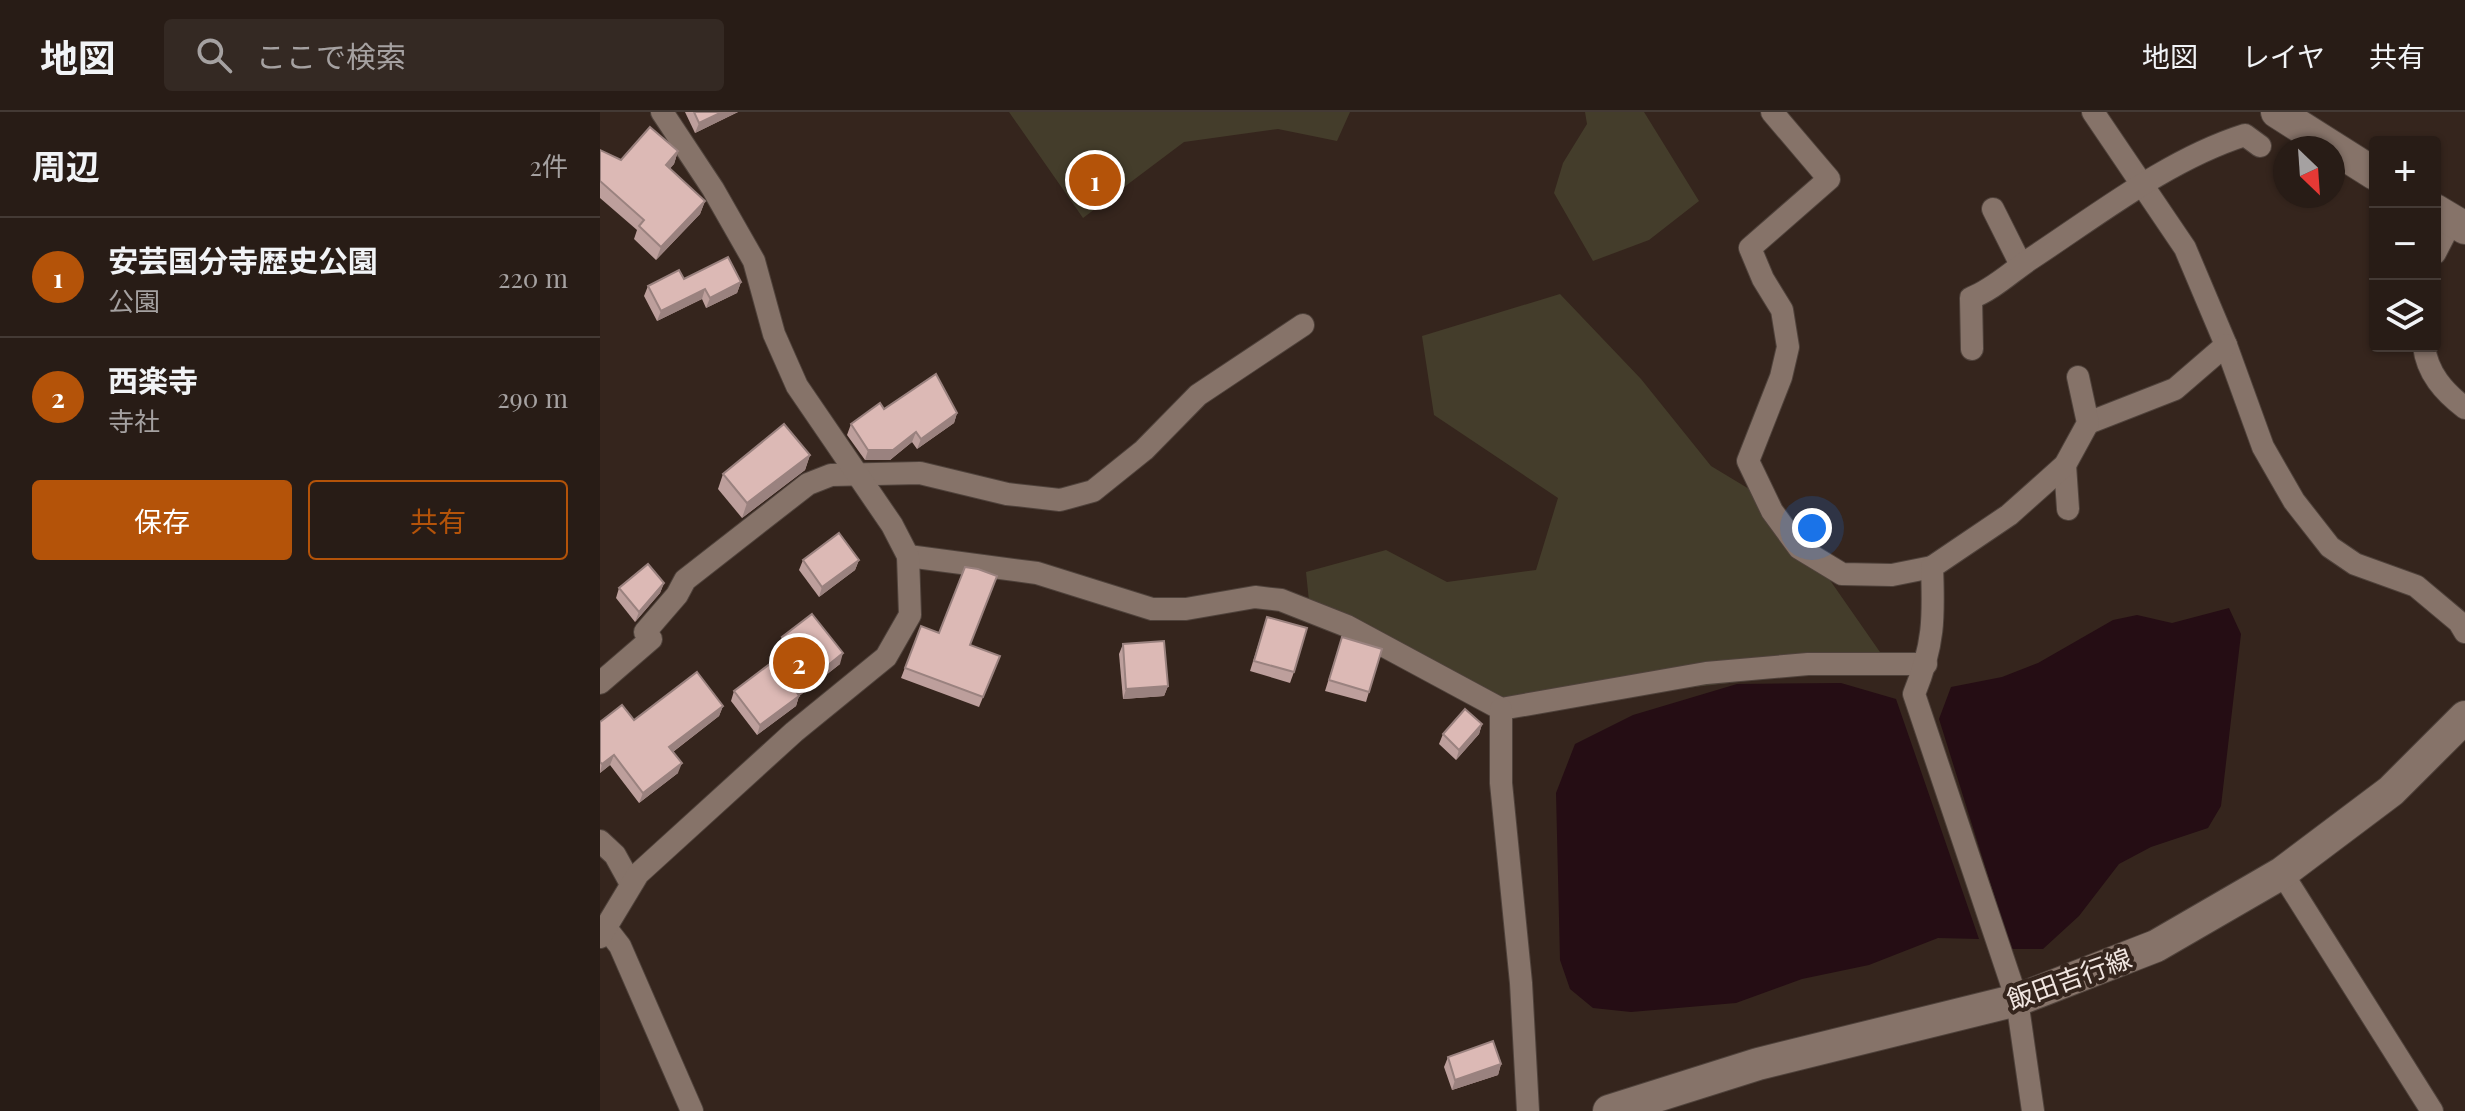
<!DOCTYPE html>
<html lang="ja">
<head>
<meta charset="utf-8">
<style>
	:root { --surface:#281c16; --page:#342923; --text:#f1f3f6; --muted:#a5a1a1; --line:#443a35; --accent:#b45309 }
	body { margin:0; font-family:"Playfair Display","Noto Sans JP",serif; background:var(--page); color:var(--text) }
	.controls { position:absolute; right:24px; top:24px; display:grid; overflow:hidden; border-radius:8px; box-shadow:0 2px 6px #0004 }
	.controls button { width:72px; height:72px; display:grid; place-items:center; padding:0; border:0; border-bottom:2px solid var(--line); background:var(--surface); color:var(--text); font:40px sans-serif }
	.compass { position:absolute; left:1673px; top:24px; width:72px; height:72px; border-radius:50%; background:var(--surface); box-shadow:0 2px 6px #0004; rotate:155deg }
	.you { position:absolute; left:1212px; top:416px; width:28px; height:28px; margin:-20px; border:6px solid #fff; border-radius:50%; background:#1a73e8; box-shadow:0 0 0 12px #1a73e833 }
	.badge { display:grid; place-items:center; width:52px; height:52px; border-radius:50%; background:var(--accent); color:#fff; font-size:26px; font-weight:700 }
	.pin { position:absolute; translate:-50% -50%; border:4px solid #fff; box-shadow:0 2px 8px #0006 }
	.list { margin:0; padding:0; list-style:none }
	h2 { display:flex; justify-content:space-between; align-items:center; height:104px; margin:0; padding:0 32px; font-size:34px }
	h2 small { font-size:26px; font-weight:400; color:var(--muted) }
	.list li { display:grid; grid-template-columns:52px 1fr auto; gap:24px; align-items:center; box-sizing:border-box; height:120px; padding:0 32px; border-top:2px solid var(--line) }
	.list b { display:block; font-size:30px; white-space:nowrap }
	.list p { margin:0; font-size:26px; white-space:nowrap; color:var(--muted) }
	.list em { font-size:26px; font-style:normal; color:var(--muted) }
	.actions { display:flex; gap:16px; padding:24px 32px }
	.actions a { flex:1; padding:18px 0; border:2px solid var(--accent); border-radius:8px; text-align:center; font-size:28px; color:var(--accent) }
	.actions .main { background:var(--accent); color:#fff }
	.icon { flex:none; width:44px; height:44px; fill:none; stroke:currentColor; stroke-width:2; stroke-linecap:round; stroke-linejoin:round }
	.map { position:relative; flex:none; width:1865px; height:999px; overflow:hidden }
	header { display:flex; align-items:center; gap:48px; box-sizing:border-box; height:112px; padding:0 40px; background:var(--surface); border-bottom:2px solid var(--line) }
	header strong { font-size:38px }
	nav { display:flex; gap:44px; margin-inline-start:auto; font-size:28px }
	.search { width:560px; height:72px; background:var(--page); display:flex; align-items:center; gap:20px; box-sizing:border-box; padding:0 28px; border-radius:8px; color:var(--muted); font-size:30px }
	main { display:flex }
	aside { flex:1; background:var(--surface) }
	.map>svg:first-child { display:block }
	.green { fill:#443d2b }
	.water { fill:#250d14 }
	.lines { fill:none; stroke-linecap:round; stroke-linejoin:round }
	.street-casing { stroke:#4f423b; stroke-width:24 }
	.secondary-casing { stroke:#4f423b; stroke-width:34 }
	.street { stroke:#867369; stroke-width:22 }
	.secondary { stroke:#867369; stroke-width:32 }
	.wall { fill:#bd9f9c }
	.shaded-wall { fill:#9a827f }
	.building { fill:#dcb9b5; stroke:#9a827f; stroke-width:2 }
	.labels { text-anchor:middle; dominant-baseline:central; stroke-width:8; stroke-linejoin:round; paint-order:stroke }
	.street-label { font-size:26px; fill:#f0e5e0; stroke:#35251d }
</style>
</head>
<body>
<header>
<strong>地図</strong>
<div class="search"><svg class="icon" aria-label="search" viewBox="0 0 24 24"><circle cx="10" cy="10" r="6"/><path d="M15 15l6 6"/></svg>ここで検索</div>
<nav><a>地図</a><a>レイヤ</a><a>共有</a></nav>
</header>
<main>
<aside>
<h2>周辺<small>2件</small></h2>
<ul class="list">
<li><span class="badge">1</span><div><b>安芸国分寺歴史公園</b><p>公園</p></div><em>220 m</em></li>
<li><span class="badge">2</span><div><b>西楽寺</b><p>寺社</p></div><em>290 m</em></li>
</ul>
<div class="actions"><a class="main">保存</a><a>共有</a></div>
</aside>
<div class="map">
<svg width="1865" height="999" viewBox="0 0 1865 999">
	<rect width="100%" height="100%" fill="#35251d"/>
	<g class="green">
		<polygon points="409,0 750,0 737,29 678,17 584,30 483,106"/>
		<polygon points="985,0 1044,0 1099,89 1049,128 993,149 954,81 963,51 987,12"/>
		<polygon points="960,182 1041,267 1111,354 1179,395 1289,553 901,597 710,499 706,460 786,438 847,470 936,458 958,386 834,303 822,224"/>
	</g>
	<g class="water">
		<polygon points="1629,496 1641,522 1621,694 1608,716 1551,735 1519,752 1479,804 1443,837 1411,837 1339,607 1351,575 1402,565 1438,551 1513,508 1537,503 1572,511"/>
		<polygon points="1241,571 1296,587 1379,827 1338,826 1269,853 1202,867 1136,891 1031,900 993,896 970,877 960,848 956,681 975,632 1033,603 1137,572"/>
	</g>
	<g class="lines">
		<defs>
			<g id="street">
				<polyline points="1172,0 1229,67 1150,136 1163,167 1182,198 1188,235 1181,265 1148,349 1172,399 1199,436 1242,462 1292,463 1332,455"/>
				<polyline points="1493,0 1585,136 1626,233 1663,335 1694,389 1730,435 1755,452 1816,474 1859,510 1865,520"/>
				<polyline points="1393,97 1421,153"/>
				<polyline points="1835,141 1852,108"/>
				<path d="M1824 234C1827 261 1844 280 1865 296"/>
				<path d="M1372 237 1371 186C1394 177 1412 159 1432 146 1499 102 1569 47 1645 23L1660 34"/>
				<polyline points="1488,311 1575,277 1626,233"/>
				<polyline points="1465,353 1468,397"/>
				<polyline points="308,444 437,461 552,497 586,497 655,485 681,488 747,514 901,597 1106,561 1208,552 1326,552"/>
				<polyline points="0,571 51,527 45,520 77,483 85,468 208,372 231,363 320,361 407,382 460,388 493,379 544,338 598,283 703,213"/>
				<polyline points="901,597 901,671 921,871 928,999"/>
				<polyline points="0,729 15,743 31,772"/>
				<polyline points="1682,761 1832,999"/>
				<polyline points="6,816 20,834 92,999"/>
				<polyline points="0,825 38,762 194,620 286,545 310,503 308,444 292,413 197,274 174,222 154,149 113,77 62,0"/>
				<path d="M1433 999 1417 888 1314 582C1334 533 1334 506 1332 455L1409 403 1465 353 1488 311 1478 265"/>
			</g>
			<g id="secondary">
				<polyline points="1677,0 1775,62"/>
				<polyline points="1835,98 1865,116"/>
				<polyline points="1009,999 1158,952 1417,888 1556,834 1682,761 1791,679 1865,605"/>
			</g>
		</defs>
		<use href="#street" class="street-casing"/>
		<use href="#secondary" class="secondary-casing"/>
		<use href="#street" class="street"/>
		<use href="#secondary" class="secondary"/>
	</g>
	<g class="wall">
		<polygon points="85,0 138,0 95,21"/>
		<polygon points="0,38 21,48 78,39 74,52 70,56 105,89 100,102 56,148 34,127 37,118 0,86"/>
		<polygon points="84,167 141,170 137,181 106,196 102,187 57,209 44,184 48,174"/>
		<polygon points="284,297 357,301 354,311 317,337 312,330 290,348 265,348 247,323 251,312"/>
		<polygon points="210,343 205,358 142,406 118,377 123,362"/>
		<polygon points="203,448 259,448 255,458 219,485 199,458"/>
		<polygon points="64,471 60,481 35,510 16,486 19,476"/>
		<polygon points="667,505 694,560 690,571 650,559"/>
		<polygon points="321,514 400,544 379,595 301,566"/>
		<polygon points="182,525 240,552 199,584 196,594 157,623 131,589 134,579 184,542 179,535"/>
		<polygon points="742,525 769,580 766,590 725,579"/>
		<polygon points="523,532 568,574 564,584 523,587 519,542"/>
		<polygon points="123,594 119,604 73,640 78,661 39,691 10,653 0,661 0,610 34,608"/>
		<polygon points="882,612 879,622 856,648 839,632 843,622"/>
		<polygon points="848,945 901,952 898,963 852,978 844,955"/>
	</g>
	<g class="shaded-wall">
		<polygon points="122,0 138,0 95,21 99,11"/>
		<polygon points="78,39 74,52 62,66 66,53"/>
		<polygon points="105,89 100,102 56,148 61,135"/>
		<polygon points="141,170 137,181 106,196 110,186"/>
		<polygon points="105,177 102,187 57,209 61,199"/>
		<polygon points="357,301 354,311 317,337 321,327"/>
		<polygon points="316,320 312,330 290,348 265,348 268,338"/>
		<polygon points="210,343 205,358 142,406 147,391"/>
		<polygon points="259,448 255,458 219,485 222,475"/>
		<polygon points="64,471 60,481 35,510 39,500"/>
		<polygon points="243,541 240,552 193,589 199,584 196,594 157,623 160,613 196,579"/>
		<polygon points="568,574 564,584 523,587 526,577"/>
		<polygon points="123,594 119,604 66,645 69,635"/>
		<polygon points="882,612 879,622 856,648 859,638"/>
		<polygon points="14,643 10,653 0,661 2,652"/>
		<polygon points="82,651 78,661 39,691 43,681"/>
		<polygon points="901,952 898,963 852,978 855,968"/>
	</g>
	<g class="building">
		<polygon points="94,0 122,0 99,11"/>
		<polygon points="50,15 78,39 66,53 105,89 61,135 39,114 44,108 0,69 0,38 21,48"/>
		<polygon points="128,145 141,170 110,186 105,177 61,199 48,174 79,158 84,167"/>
		<polygon points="336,262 357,301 321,327 316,320 293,338 268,338 251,312 280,291 284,297"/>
		<polygon points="184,312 210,343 147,391 123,362"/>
		<polygon points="239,421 259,448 222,475 203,448"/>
		<polygon points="48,452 64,471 39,500 19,476"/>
		<polygon points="365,455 378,457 397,464 370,533 400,544 383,585 305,556 321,514 339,521"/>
		<polygon points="212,502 243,541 196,579 199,584 160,613 134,579 191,536 182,525"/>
		<polygon points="667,505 707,516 694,560 654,549"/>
		<polygon points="742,525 782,537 769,580 729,568"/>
		<polygon points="564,529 568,574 526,577 523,532"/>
		<polygon points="97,560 123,594 69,635 82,651 43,681 14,643 2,652 0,650 0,610 22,593 34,608"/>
		<polygon points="865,597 882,612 859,638 843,622"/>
		<polygon points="893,929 901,952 855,968 848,945"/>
	</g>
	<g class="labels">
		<g class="street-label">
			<text transform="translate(1469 866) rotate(-20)">飯田吉行線</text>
		</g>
	</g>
</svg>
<div class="controls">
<button>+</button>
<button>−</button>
<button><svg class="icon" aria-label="layers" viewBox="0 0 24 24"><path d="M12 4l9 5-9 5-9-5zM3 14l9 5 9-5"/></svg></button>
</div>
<svg class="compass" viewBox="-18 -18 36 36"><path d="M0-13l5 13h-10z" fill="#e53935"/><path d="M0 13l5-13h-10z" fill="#a5a1a1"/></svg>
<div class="you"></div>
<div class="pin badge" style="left:495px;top:68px">1</div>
<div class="pin badge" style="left:199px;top:551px">2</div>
</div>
</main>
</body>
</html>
